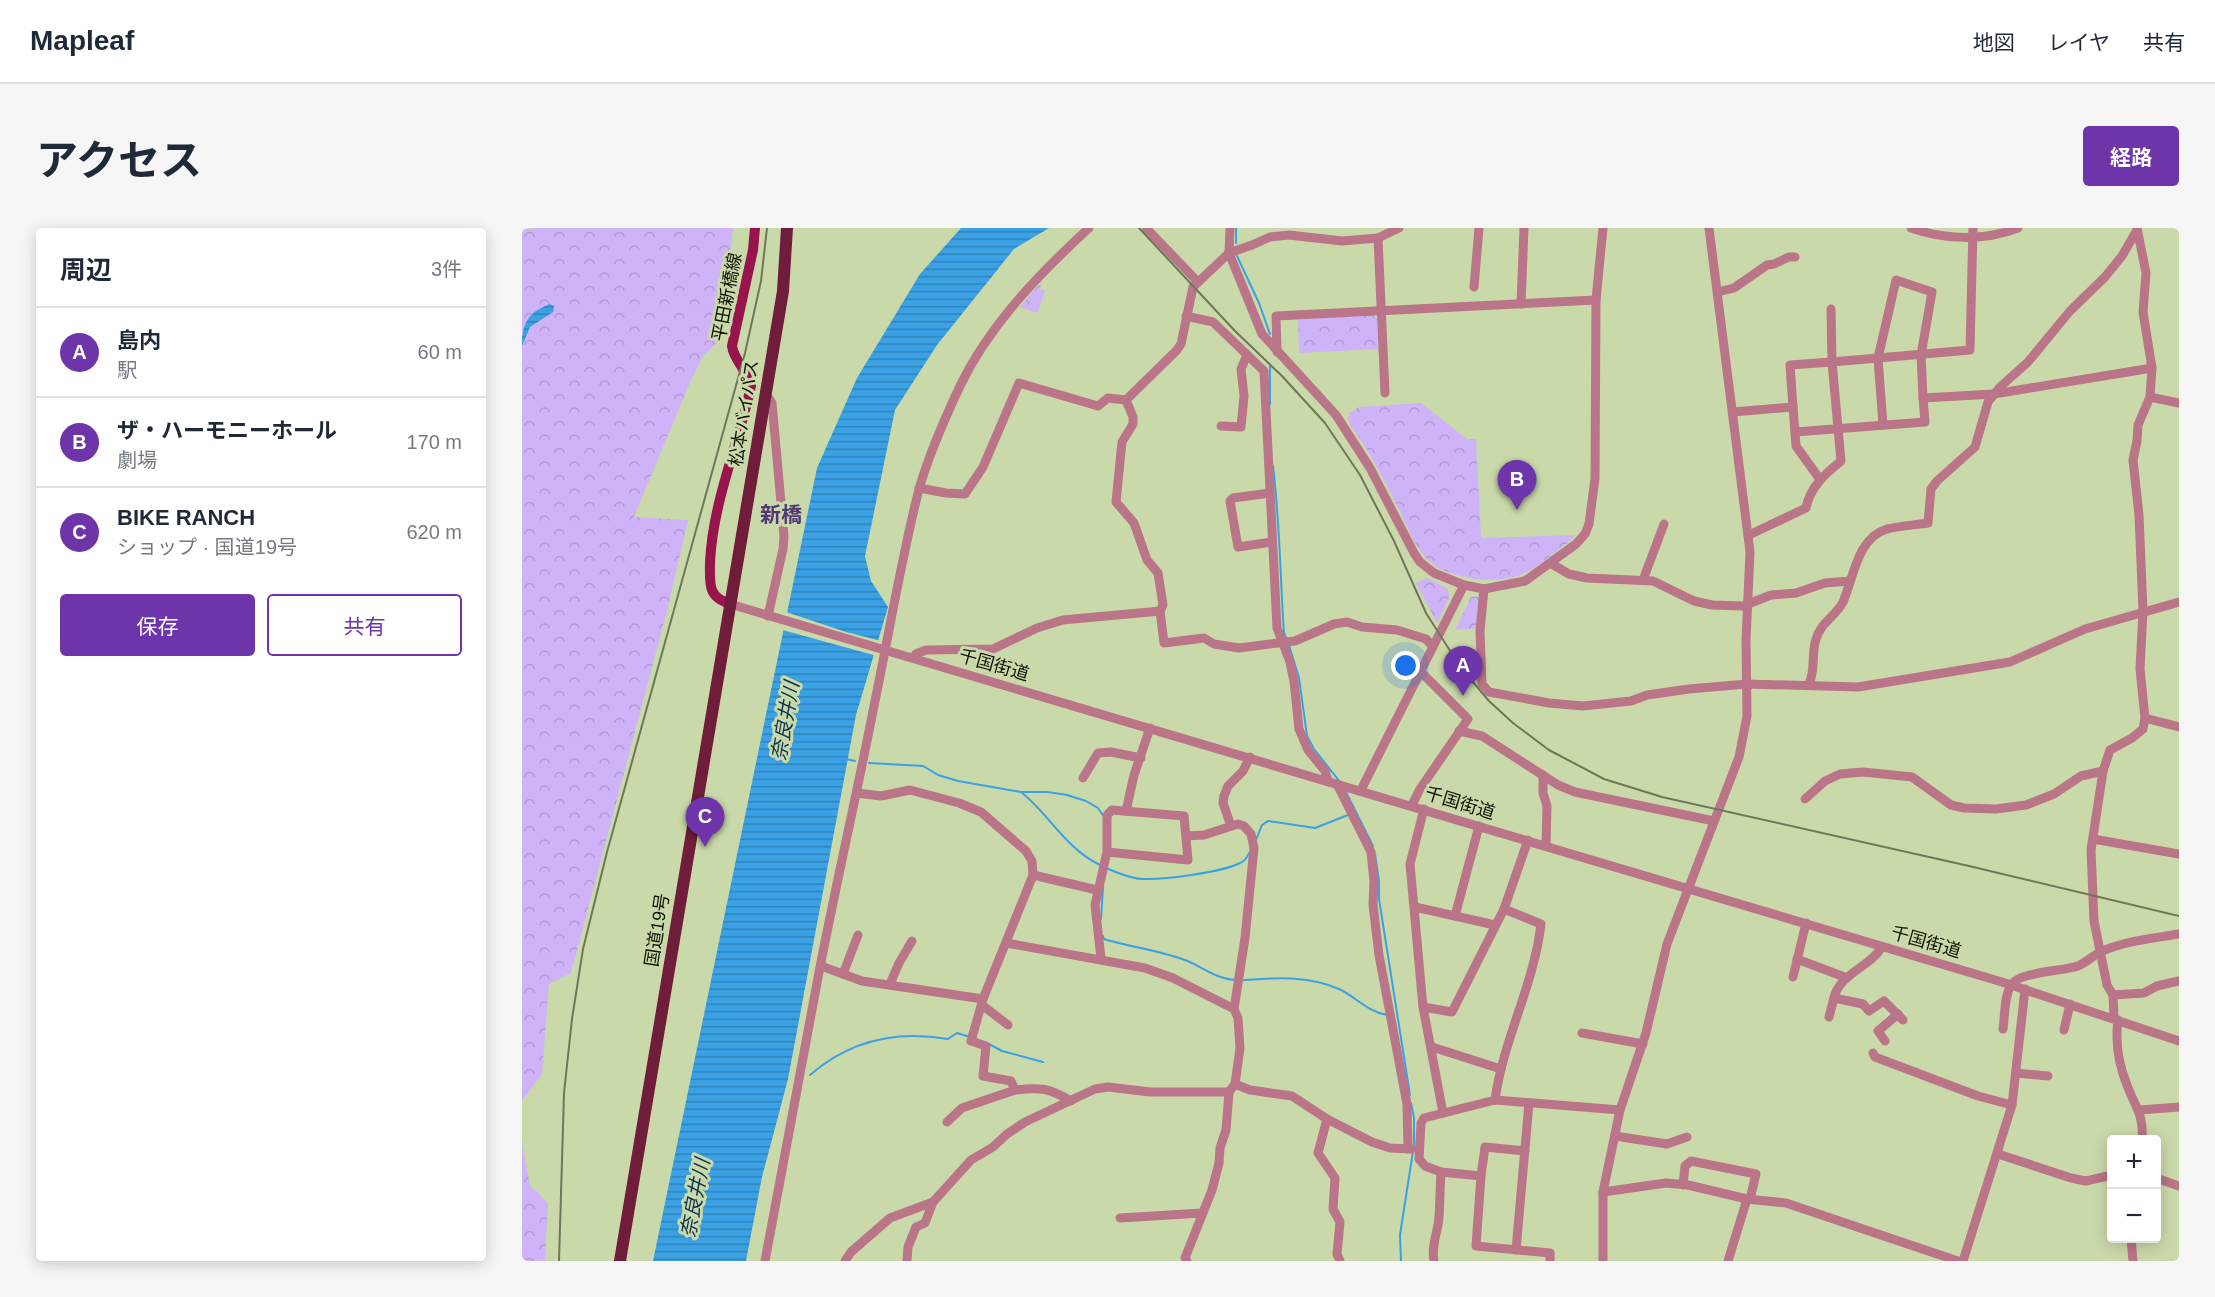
<!DOCTYPE html>
<html lang="ja">
<head>
<meta charset="utf-8">
<style>
	:root { --surface:#fff; --page:#f6f6f7; --text:#1f2937; --muted:#747a83; --line:#e0e1e3; --accent:#6e35ab }
	body { margin:0; font-family:Arial,"Noto Sans JP",sans-serif; background:var(--page); color:var(--text) }
	.controls { position:absolute; right:18px; bottom:18px; display:grid; overflow:hidden; border-radius:6px; box-shadow:0 3px 15px #0003 }
	.controls button { width:54px; height:54px; display:grid; place-items:center; padding:0; border:0; border-bottom:2px solid var(--line); background:var(--surface); color:var(--text); font:30px sans-serif }
	.you { position:absolute; left:884px; top:438px; width:21px; height:21px; margin:-15px; border:4px solid #fff; border-radius:50%; background:#1a73e8; box-shadow:0 0 0 9px #1a73e833 }
	.badge { display:grid; place-items:center; width:39px; height:39px; border-radius:50%; background:var(--accent); color:#fff; font-size:20px; font-weight:700 }
	.pin { position:absolute; translate:-50% -50px; filter:drop-shadow(0 2px 3px #0008) }
	.pin::after { content:''; position:absolute; top:32px; width:21px; height:18px; background:inherit; clip-path:polygon(0 0,100% 0,50% 100%) }
	.list { margin:0; padding:0; list-style:none }
	h2 { display:flex; justify-content:space-between; align-items:center; height:78px; margin:0; padding:0 24px; font-size:26px }
	h2 small { font-size:20px; font-weight:400; color:var(--muted) }
	.list li { display:grid; grid-template-columns:39px 1fr auto; gap:18px; align-items:center; box-sizing:border-box; height:90px; padding:0 24px; border-top:2px solid var(--line) }
	.list b { display:block; font-size:22px; white-space:nowrap }
	.list p { margin:0; font-size:20px; white-space:nowrap; color:var(--muted) }
	.list em { font-size:20px; font-style:normal; color:var(--muted) }
	.actions { display:flex; gap:12px; padding:18px 24px }
	.actions a { flex:1; padding:14px 0; border:2px solid var(--accent); border-radius:6px; text-align:center; font-size:21px; color:var(--accent) }
	.actions .main { background:var(--accent); color:#fff }
	.map { position:relative; flex:none; width:1657px; height:1033px; overflow:hidden; border-radius:6px }
	header { display:flex; align-items:center; gap:36px; box-sizing:border-box; height:84px; padding:0 30px; background:var(--surface); border-bottom:2px solid var(--line) }
	header strong { font-size:28px }
	nav { display:flex; gap:33px; margin-inline-start:auto; font-size:21px }
	.intro { display:flex; align-items:center; justify-content:space-between; box-sizing:border-box; height:144px; padding:0 36px }
	h1 { margin:0; font-size:42px }
	.button { padding:15px 27px; border-radius:6px; background:var(--accent); color:#fff; font-size:21px; font-weight:700 }
	main { display:flex; gap:36px; padding:0 36px }
	aside { flex:1; background:var(--surface); border-radius:6px; box-shadow:0 3px 15px #0003 }
	.map>svg:first-child { display:block }
	.forest { fill:url(#forest-crowns) }
	.water { fill:url(#water-rules) }
	.pier { fill:#cad9aa }
	.lines { fill:none; stroke-linecap:round; stroke-linejoin:round }
	.stream { stroke:#3ba1e5; stroke-width:2 }
	.minor { stroke:#ba7588; stroke-width:9 }
	.major { stroke:#97144d; stroke-width:10 }
	.highway { stroke:#6f1d3b; stroke-width:12 }
	.rail { stroke:#6e7758; stroke-width:2 }
	.labels { text-anchor:middle; dominant-baseline:central; stroke-width:6; stroke-linejoin:round; paint-order:stroke }
	.street-label { font-size:18px; fill:#101404; stroke:#cad9aa }
	.water-label { font-size:20px; font-style:italic; fill:#0b3551; stroke:#cad9aa }
	.quarter-label { font-size:21px; font-weight:bold; fill:#513773; stroke:#cad9aa }
</style>
</head>
<body>
<header>
<strong>Mapleaf</strong>
<nav><a>地図</a><a>レイヤ</a><a>共有</a></nav>
</header>
<div class="intro"><h1>アクセス</h1><a class="button">経路</a></div>
<main>
<aside>
<h2>周辺<small>3件</small></h2>
<ul class="list">
<li><span class="badge">A</span><div><b>島内</b><p>駅</p></div><em>60 m</em></li>
<li><span class="badge">B</span><div><b>ザ・ハーモニーホール</b><p>劇場</p></div><em>170 m</em></li>
<li><span class="badge">C</span><div><b>BIKE RANCH</b><p>ショップ · 国道19号</p></div><em>620 m</em></li>
</ul>
<div class="actions"><a class="main">保存</a><a>共有</a></div>
</aside>
<div class="map">
<svg width="1657" height="1033" viewBox="0 0 1657 1033">
	<defs>
		<pattern id="forest-crowns" width="20" height="18" patternUnits="userSpaceOnUse" patternTransform="scale(1.5)"><rect width="20" height="18" fill="#cfb3f9"/><path d="M2 6a3 3 0 1 1 6 0M12 15a3 3 0 1 1 6 0" fill="none" stroke="#b199d4"/></pattern>
		<pattern id="water-rules" width="6" height="5" patternUnits="userSpaceOnUse" patternTransform="scale(1.5)"><rect width="6" height="5" fill="#3ba1e5"/><path d="M0 2.5h6" fill="none" stroke="#3082b7"/></pattern>
	</defs>
	<rect width="100%" height="100%" fill="#cad9aa"/>
	<g class="forest">
		<polygon points="13,0 211,0 199,111 181,128 169,152 112,289 166,292 146,379 49,745 27,756 20,846 0,873 0,2"/>
		<polygon points="520,53 518,61 523,63 515,85 498,79"/>
		<polygon points="849,87 855,90 856,121 777,125 776,91"/>
		<path d="M899 175 945 211H954L959 310 1053 307 1048 313C1034 323 1019 337 1003 345 977 358 923 352 903 329 892 317 886 300 879 285 863 254 848 224 828 197L826 190 827 185 837 179Z"/>
		<polygon points="905,350 925,360 928,368 915,395 894,355"/>
		<polygon points="958,368 956,400 933,402 949,369"/>
		<polygon points="0,915 8,958 26,975 23,1033 0,1033"/>
	</g>
	<g class="water">
		<polygon points="439,0 527,0 492,21 415,117 373,182 343,328 349,353 366,379 334,487 266,851 240,949 224,1033 131,1033 295,240 335,150 398,46"/>
		<path d="M28 76 32 78 31 84 8 99 0 118C0 96 6 84 28 76Z"/>
	</g>
	<polygon class="pier" points="261,383 324,404 359,413 355,428 257,401"/>
	<g class="lines">
		<g class="stream">
			<polyline points="714,15 714,0"/>
			<polyline points="715,28 737,75 748,106"/>
			<polyline points="748,176 748,138"/>
			<path d="M751 238C758 294 758 349 762 405L765 412"/>
			<polyline points="767,417 777,450 785,508 792,521 818,554"/>
			<polyline points="324,531 333,533"/>
			<polyline points="347,535 401,538 416,547 436,553 499,564 526,564 545,567 564,573 576,580 582,589"/>
			<path d="M499 564C527 586 544 621 578 637"/>
			<polyline points="824,564 851,618"/>
			<polyline points="734,612 740,597 746,593 793,600 826,587"/>
			<polyline points="853,626 857,653 857,671 888,867"/>
			<path d="M586 641C597 645 609 651 621 651 641 652 701 644 718 635 723 633 725 630 727 625"/>
			<polyline points="579,691 581,660"/>
			<path d="M581 708 582 711C608 719 635 722 660 731 679 737 691 750 712 752"/>
			<path d="M721 752C754 750 786 747 817 761 834 769 846 784 865 787"/>
			<polyline points="467,816 480,823 521,834"/>
			<path d="M288 847C328 812 374 802 426 811L435 805 448 809"/>
			<polyline points="889,875 892,890 892,917"/>
			<polyline points="879,1033 878,1007 891,923"/>
		</g>
		<g class="minor">
			<polyline points="624,0 676,54"/>
			<polyline points="708,0 707,25 740,106 814,187 848,240 892,325 898,334 912,345 942,357 962,361 1003,353 1054,316 1063,306 1067,296 1073,251 1074,72 1081,0"/>
			<path d="M1389 0C1423 12 1462 13 1496 0"/>
			<polyline points="856,10 863,165"/>
			<polyline points="952,59 957,0"/>
			<polyline points="1196,64 1212,60 1245,37 1252,36 1267,29 1273,29"/>
			<polyline points="999,76 1002,0"/>
			<polyline points="1309,81 1310,134 1448,122 1451,0"/>
			<polyline points="664,88 691,94 742,143 755,400 768,434 772,453 777,501 786,522 803,543 806,553"/>
			<polyline points="755,124 754,88 1074,72"/>
			<polyline points="244,166 250,175 262,308 261,321 246,388"/>
			<polyline points="1628,169 1657,175"/>
			<polyline points="604,172 611,189 611,196 600,214 594,274 612,295 625,332 636,345 641,377 638,383 642,415 682,410 692,416 717,420 763,414 773,413 812,396 825,394 840,399 875,402 904,411 911,419"/>
			<polyline points="1271,179 1274,218 1297,250"/>
			<path d="M1211 184 1271 179 1268 137 1310 134 1319 233C1303 246 1288 259 1284 280L1227 307"/>
			<polyline points="1361,197 1356,130 1374,52 1410,64 1399,127 1401,170"/>
			<polyline points="699,198 719,199 722,168 719,141 725,127"/>
			<polyline points="1273,204 1403,194 1401,170 1472,166 1630,140"/>
			<polyline points="397,260 424,265 443,266 461,239 497,155 576,178 586,170 604,172 655,122 659,116 671,59 707,25 730,17 748,9 767,7 820,13 856,10 877,0"/>
			<polyline points="748,265 711,270 708,273 716,319 750,314"/>
			<polyline points="1028,335 1047,346 1065,350 1131,353 1172,373 1190,377 1221,378 1249,367 1274,365 1303,355 1328,353"/>
			<polyline points="1121,352 1142,296"/>
			<polyline points="962,361 958,403 960,456 967,464 1027,475 1061,478 1109,473 1125,467 1167,461 1225,456 1336,459 1488,434 1563,401 1657,374"/>
			<polyline points="208,376 1480,754 1657,813"/>
			<polyline points="391,430 394,426 404,422 471,421 515,400 541,392 638,383"/>
			<path d="M1287 456C1294 441 1289 426 1294 411 1299 394 1314 388 1321 374 1332 349 1335 310 1365 301 1378 298 1393 297 1406 295L1409 261 1415 253 1453 219 1466 174 1478 159 1506 134 1548 83 1583 49 1600 28 1615 2"/>
			<polyline points="1623,490 1657,499"/>
			<polyline points="937,503 960,508 1036,557 1053,564 1192,593"/>
			<polyline points="1021,547 1021,565 1025,578 1024,618"/>
			<polyline points="561,550 576,525 589,524 619,530"/>
			<polyline points="815,556 849,624 852,653 851,677 857,727 885,876 886,921"/>
			<polyline points="839,562 942,357"/>
			<path d="M335 565 359 568 388 562 437 575 459 584 504 623 510 633 511 647 461 771 449 813 464 818 461 848 489 853 493 862C519 859 527 860 549 873"/>
			<polyline points="1283,571 1303,553 1318,546 1341,544 1390,549 1429,577 1442,580 1474,581 1504,577 1532,566 1559,548 1581,543"/>
			<polyline points="890,577 898,561 946,491 898,443"/>
			<polyline points="902,581 888,636 901,779 921,885"/>
			<polyline points="604,583 612,547 628,500"/>
			<polyline points="709,598 701,575 702,568 706,558 721,543 728,529"/>
			<polyline points="664,608 682,607 716,596 722,598 729,606 732,620 723,710 712,781"/>
			<polyline points="1571,611 1657,626"/>
			<polyline points="511,647 575,662"/>
			<polyline points="893,679 973,697"/>
			<polyline points="933,688 957,598"/>
			<polyline points="484,715 623,740 651,750 712,781 716,790 718,820 713,856 707,864 704,902 698,920 697,935 690,962 663,1030 665,1033"/>
			<path d="M1360 719C1348 739 1317 746 1312 770L1341 776 1347 783 1362 773 1381 792"/>
			<polyline points="579,730 573,677 585,624 585,587 590,582 662,588 666,632 585,624"/>
			<polyline points="1275,731 1325,750"/>
			<polyline points="299,738 340,753 461,771"/>
			<polyline points="321,746 336,707"/>
			<polyline points="1271,749 1284,695"/>
			<polyline points="368,756 377,735 390,713"/>
			<polyline points="1591,767 1622,765 1635,758 1657,753"/>
			<polyline points="460,777 486,797"/>
			<polyline points="901,779 930,784 982,681 1006,612"/>
			<polyline points="1307,789 1312,770"/>
			<polyline points="1592,790 1591,767 1585,757 1572,693 1569,622 1581,543 1588,522 1610,510 1621,501 1623,490 1618,441 1621,383 1617,287 1611,232 1615,213 1616,197 1628,169 1630,140 1621,84 1624,45 1615,0"/>
			<path d="M1596 792C1593 815 1596 835 1605 857 1613 879 1622 886 1620 912"/>
			<path d="M1481 801C1483 788 1482 766 1490 756 1498 744 1542 743 1556 738 1565 734 1572 727 1580 723 1605 713 1631 710 1657 706"/>
			<polyline points="1542,802 1548,776"/>
			<polyline points="1060,805 1121,816"/>
			<polyline points="1363,813 1356,803 1376,786"/>
			<polyline points="910,819 979,841"/>
			<polyline points="1351,825 1353,829 1456,868 1490,877"/>
			<polyline points="1494,845 1526,848"/>
			<polyline points="713,856 728,862 770,868 805,891 850,914 868,920 890,921"/>
			<path d="M973 872C981 812 1012 757 1019 696L982 681"/>
			<polyline points="1618,882 1657,879"/>
			<polyline points="805,891 796,925 813,950 811,981 818,994 815,1026 818,1033"/>
			<polyline points="425,894 440,880 493,862"/>
			<polyline points="1093,908 1145,916 1165,909"/>
			<polyline points="1476,926 1549,950 1564,953 1590,947"/>
			<polyline points="919,944 959,948 954,1018 1028,1025 1028,1033"/>
			<polyline points="959,948 963,919 1003,923"/>
			<polyline points="1634,950 1657,958"/>
			<polyline points="1161,957 1163,938 1169,933 1234,946 1228,971"/>
			<polyline points="1081,964 1144,955 1166,957 1225,971 1264,975 1436,1033"/>
			<polyline points="598,990 680,985"/>
			<polyline points="1609,1010 1611,1033"/>
			<polyline points="994,1022 1007,875"/>
			<path d="M243 1033C262 935 280 837 298 739 315 652 335 565 352 478 367 406 379 332 397 261 407 226 423 190 438 158 468 96 518 45 567 0"/>
			<polyline points="323,1033 329,1024 368,990 411,974 449,932 471,919 485,906 503,894 573,861 586,859 628,864 707,864"/>
			<polyline points="385,1033 386,1019 394,999 403,995 411,974"/>
			<path d="M912 1033C909 1017 916 1004 917 989 918 974 918 959 919 944L903 938 897 931 899 895 902 890 973 872 1098 882"/>
			<polyline points="1081,1033 1081,964 1098,882 1124,805 1145,716 1217,529 1225,488 1224,412 1228,324 1187,0"/>
			<polyline points="1206,1033 1225,971"/>
			<polyline points="1441,1033 1490,877 1503,761"/>
		</g>
		<path class="major" d="M208 376C201 373 193 370 190 362 187 354 188 343 188 334 191 273 216 218 229 158 226 143 212 133 210 118L231 22 233 0"/>
		<polyline class="highway" points="98,1033 261,63 265,0"/>
		<g class="rail">
			<polyline points="617,0 713,103 760,148 803,195 838,247 872,313 904,385 939,440 967,473 991,495 1027,522 1082,551 1140,569 1447,638 1657,688"/>
			<polyline points="37,1033 42,865 50,791 61,721 85,624 223,125 239,53 245,0"/>
		</g>
	</g>
	<g class="labels">
		<g class="street-label">
			<text transform="translate(205 69) rotate(-79)">平田新橋線</text>
			<text transform="translate(222 185) rotate(-81)">松本バイパス</text>
			<text transform="translate(472 437) rotate(16)">千国街道</text>
			<text transform="translate(938 575) rotate(17)">千国街道</text>
			<text transform="translate(135 702) rotate(-81)">国道19号</text>
			<text transform="translate(1404 714) rotate(16)">千国街道</text>
		</g>
		<g class="water-label">
			<text transform="translate(263 493) rotate(-80)">奈良井川</text>
			<text transform="translate(173 970) rotate(-79)">奈良井川</text>
		</g>
		<g class="quarter-label">
			<text x="259" y="286">新橋</text>
		</g>
	</g>
</svg>
<div class="controls">
<button>+</button>
<button>−</button>
</div>
<div class="you"></div>
<div class="pin badge" style="left:941px;top:468px">A</div>
<div class="pin badge" style="left:995px;top:282px">B</div>
<div class="pin badge" style="left:183px;top:619px">C</div>
</div>
</main>
</body>
</html>
